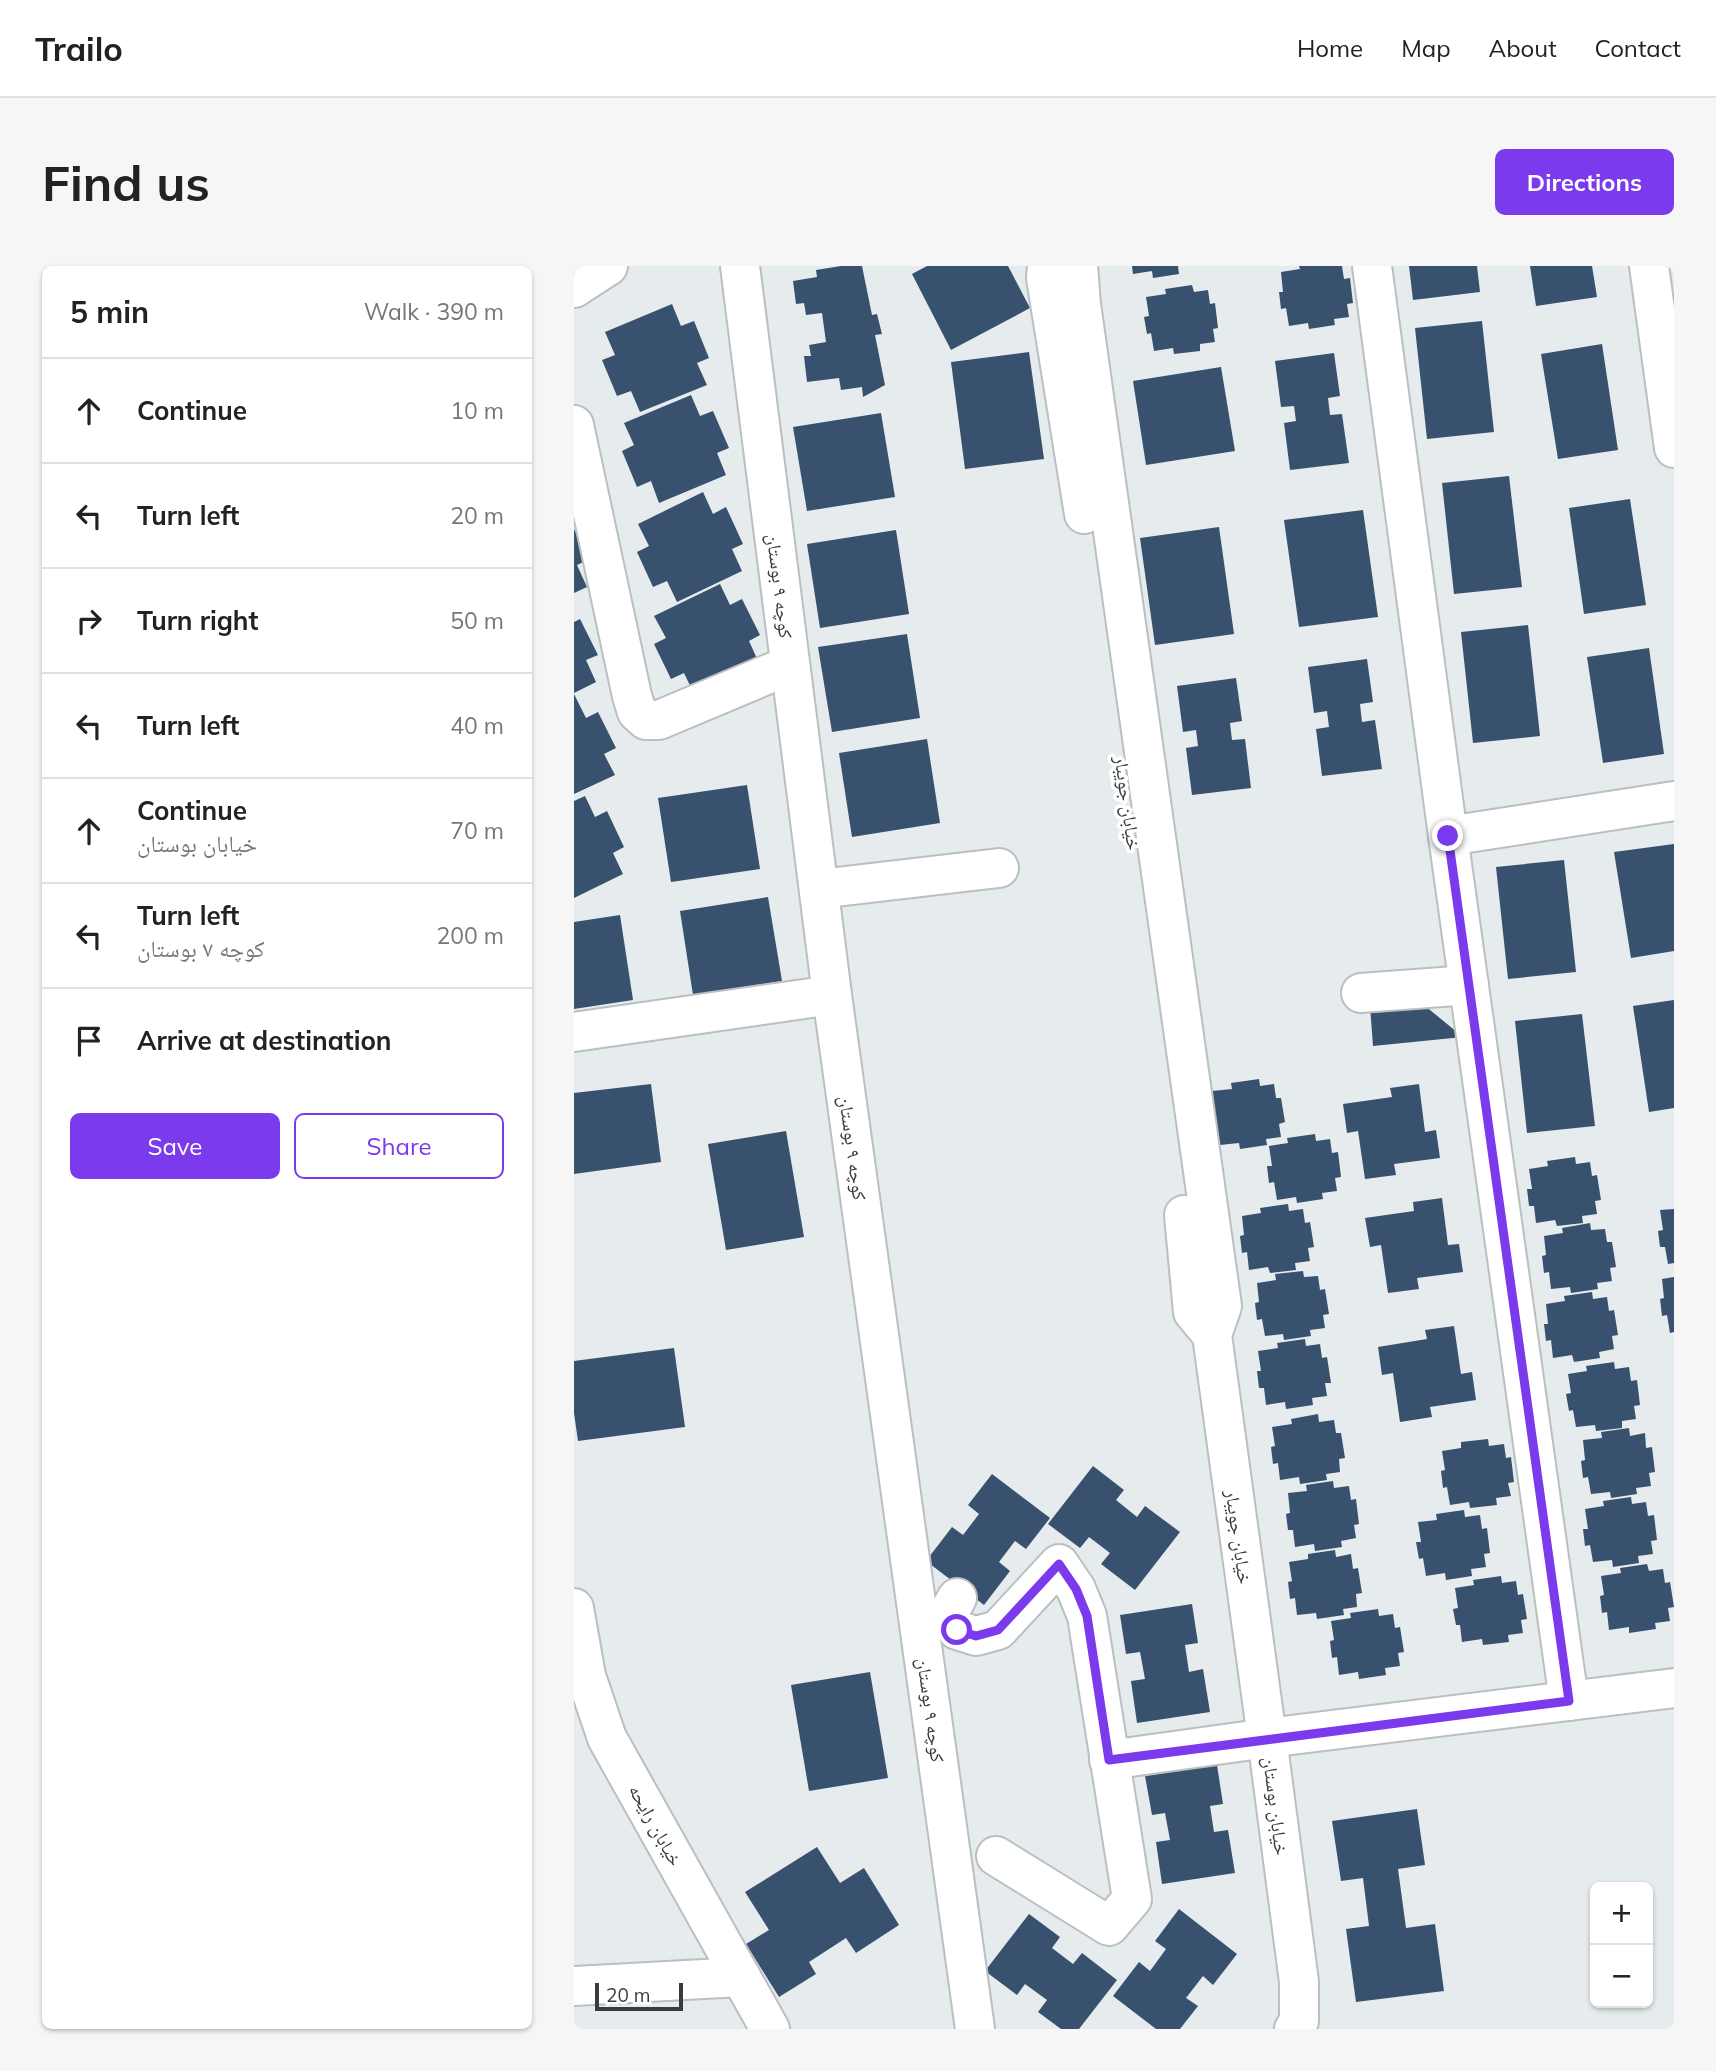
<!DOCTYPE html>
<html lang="en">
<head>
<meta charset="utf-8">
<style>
	:root { --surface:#fff; --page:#f6f6f6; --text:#222; --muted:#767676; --line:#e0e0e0; --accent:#7c3aed }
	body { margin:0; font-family:Mulish,"Noto Naskh Arabic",sans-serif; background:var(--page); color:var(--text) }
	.controls { position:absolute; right:21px; bottom:21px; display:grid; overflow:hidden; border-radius:10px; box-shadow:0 2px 5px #0004 }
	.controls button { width:63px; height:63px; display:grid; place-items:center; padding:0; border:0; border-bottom:2px solid var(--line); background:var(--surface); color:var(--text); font:35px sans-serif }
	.scale { position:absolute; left:21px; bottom:18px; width:88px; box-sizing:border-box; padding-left:7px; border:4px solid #393b3c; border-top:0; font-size:19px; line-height:24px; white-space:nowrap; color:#393b3c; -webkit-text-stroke:5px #fff; paint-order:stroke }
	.stop { position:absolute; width:21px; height:21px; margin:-16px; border:5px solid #7c3aed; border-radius:50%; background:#fff }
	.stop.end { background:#7c3aed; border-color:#fff; box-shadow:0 2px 7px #0008 }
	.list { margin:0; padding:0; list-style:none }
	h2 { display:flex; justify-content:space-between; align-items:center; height:91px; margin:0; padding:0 28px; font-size:30px }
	h2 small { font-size:23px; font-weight:400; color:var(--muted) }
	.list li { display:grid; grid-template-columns:46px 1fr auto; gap:21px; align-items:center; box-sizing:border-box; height:105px; padding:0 28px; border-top:2px solid var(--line) }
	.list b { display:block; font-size:26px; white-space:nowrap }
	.list p { margin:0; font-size:23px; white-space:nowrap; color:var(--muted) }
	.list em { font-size:23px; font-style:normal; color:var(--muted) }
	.actions { display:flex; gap:14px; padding:21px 28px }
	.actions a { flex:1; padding:16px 0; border:2px solid var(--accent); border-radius:10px; text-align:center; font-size:24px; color:var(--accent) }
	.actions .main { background:var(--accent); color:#fff }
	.icon { flex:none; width:38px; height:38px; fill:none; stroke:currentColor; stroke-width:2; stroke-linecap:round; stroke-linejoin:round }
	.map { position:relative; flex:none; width:1100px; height:1763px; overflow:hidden; border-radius:10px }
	header { display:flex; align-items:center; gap:42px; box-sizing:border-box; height:98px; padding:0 35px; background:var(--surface); border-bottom:2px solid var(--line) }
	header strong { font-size:33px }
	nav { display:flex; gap:38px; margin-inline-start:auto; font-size:24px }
	.intro { display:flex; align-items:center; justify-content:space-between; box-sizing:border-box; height:168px; padding:0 42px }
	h1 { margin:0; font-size:49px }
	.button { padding:18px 32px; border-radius:10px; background:var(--accent); color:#fff; font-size:24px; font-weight:700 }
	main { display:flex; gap:42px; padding:0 42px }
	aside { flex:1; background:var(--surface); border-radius:10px; box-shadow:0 2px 5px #0004 }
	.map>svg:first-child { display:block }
	.building { fill:#38516e }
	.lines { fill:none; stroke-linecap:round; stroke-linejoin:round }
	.minor-casing { stroke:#babfc1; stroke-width:42 }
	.minor { stroke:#fff; stroke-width:38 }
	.route { stroke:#7c3aed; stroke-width:9 }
	.labels { text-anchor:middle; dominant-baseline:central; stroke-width:7; stroke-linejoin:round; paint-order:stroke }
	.street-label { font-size:19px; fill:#393b3c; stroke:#fff }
</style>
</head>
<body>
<header>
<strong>Trailo</strong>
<nav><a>Home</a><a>Map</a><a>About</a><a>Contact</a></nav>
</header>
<div class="intro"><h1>Find us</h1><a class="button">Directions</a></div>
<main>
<aside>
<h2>5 min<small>Walk · 390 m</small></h2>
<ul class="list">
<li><svg class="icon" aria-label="ahead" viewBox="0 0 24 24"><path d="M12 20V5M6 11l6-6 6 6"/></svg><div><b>Continue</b></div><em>10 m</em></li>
<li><svg class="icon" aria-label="left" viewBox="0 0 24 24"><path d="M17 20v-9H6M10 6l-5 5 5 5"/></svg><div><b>Turn left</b></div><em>20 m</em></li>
<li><svg class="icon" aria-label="right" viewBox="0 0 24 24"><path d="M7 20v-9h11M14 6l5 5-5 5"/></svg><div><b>Turn right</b></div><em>50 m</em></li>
<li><svg class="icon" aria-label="left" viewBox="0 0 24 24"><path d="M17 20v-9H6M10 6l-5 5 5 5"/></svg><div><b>Turn left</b></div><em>40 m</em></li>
<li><svg class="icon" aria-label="ahead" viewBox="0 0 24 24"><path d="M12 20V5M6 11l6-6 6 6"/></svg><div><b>Continue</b><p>خیابان بوستان</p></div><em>70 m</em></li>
<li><svg class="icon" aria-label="left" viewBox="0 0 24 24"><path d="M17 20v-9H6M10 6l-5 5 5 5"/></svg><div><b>Turn left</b><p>کوچه ۷ بوستان</p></div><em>200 m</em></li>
<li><svg class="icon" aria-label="arrive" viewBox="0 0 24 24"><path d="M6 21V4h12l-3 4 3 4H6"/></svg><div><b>Arrive at destination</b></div></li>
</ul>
<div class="actions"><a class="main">Save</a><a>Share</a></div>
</aside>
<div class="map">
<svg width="1100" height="1763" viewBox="0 0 1100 1763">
	<rect width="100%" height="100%" fill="#e6ebed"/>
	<g class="building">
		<polygon points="267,0 288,0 298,49 303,48 308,68 301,69 311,119 289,131 288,121 267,124 265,112 233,116 230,90 237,90 235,79 252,76 248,47 232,49 230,37 222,38 219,15 243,11 242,4"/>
		<polygon points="353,0 434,0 456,42 377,84 338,8"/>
		<polygon points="558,0 604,0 605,8 579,12 578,5 559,8"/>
		<polygon points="725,0 768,0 770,13 776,12 779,37 773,38 775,51 760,53 761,59 735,63 734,57 715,60 712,42 707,43 705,26 709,26 707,6 726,3"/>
		<polygon points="835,0 903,0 906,26 839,34"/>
		<polygon points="956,0 1018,0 1023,31 962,40"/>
		<polygon points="618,19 620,26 634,24 636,38 641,37 644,62 639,63 641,76 626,78 626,85 600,88 599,82 580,85 577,67 573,68 570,51 575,50 572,31 592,28 591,23"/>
		<polygon points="98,38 107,60 120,55 135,92 123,97 133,119 66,146 57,125 43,130 28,94 41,89 31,66"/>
		<polygon points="908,55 920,166 853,173 841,62"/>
		<polygon points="1028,78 1044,184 984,193 967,88"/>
		<polygon points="455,86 470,193 391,203 377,96"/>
		<polygon points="760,87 766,130 754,132 756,149 768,148 775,197 716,204 710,157 722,155 720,140 707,141 701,95"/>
		<polygon points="647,101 661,185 572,199 559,115"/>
		<polygon points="117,129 126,150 139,145 155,182 143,187 152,209 85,237 77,215 63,221 48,185 60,179 50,157"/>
		<polygon points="307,147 321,231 233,245 219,161"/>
		<polygon points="935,210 948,321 880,328 868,217"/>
		<polygon points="129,226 139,248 152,241 169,278 158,283 168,305 103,336 93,315 79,321 63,286 75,280 64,258"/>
		<polygon points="1056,233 1072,339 1010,348 995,242"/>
		<polygon points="789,244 804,351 725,361 710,254"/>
		<polygon points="645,261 660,368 581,379 566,272"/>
		<polygon points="0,263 14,294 3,299 13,321 0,327"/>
		<polygon points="322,264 335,348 246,362 233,278"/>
		<polygon points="146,318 156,339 168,333 186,369 175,375 185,397 120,428 110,407 97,413 80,378 92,372 80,350"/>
		<polygon points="6,353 24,389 12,394 22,416 0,427 0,356"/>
		<polygon points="954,359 966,470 899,477 887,366"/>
		<polygon points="333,368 346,452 258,466 244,381"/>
		<polygon points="1075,382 1090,488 1029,497 1013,391"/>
		<polygon points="793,393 799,436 786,438 788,456 801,454 808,503 748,510 742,463 755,461 753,445 740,447 734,401"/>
		<polygon points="662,412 668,455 656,457 658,474 671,473 677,522 618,529 612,482 624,480 622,464 609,466 603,420"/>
		<polygon points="0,428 12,452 24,446 42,482 30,488 41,509 0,528"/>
		<polygon points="353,473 366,557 278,571 265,487"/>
		<polygon points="173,519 186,603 97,616 84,532"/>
		<polygon points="11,530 21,551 33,545 50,581 39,587 49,608 0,632 0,535"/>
		<polygon points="1100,578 1100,685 1057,692 1040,586"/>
		<polygon points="990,594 1002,706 934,713 922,601"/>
		<polygon points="194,631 208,715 119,729 106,645"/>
		<polygon points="46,649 59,734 0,743 0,656"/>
		<polygon points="1100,734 1100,842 1075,846 1059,740"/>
		<polygon points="845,735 889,771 799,780 796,740"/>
		<polygon points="1008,748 1021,860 953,867 941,755"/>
		<polygon points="685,813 686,820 700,818 702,832 707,832 711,856 705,858 707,871 692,873 693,879 666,883 665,877 646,879 643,862 639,862 637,846 641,845 638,825 658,823 657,817"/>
		<polygon points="77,818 87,896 0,908 0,827"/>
		<polygon points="845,818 851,866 862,864 866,892 820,898 822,909 791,913 784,865 773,867 769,838 818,831 816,822"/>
		<polygon points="212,865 230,971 152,984 134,878"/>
		<polygon points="741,868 742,875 756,873 758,887 764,886 767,911 761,912 763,925 748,927 749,933 723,937 722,931 703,934 700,916 695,917 693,900 698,900 695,880 714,877 713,872"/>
		<polygon points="1001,891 1002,898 1016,896 1018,910 1023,909 1027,934 1021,935 1023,948 1008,950 1009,957 983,960 981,954 962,957 960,940 955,940 953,923 958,923 955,903 974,900 973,895"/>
		<polygon points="868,932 874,979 885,978 889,1006 843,1012 845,1023 814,1027 807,979 796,981 791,952 840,945 839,936"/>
		<polygon points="714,938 715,945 729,943 731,957 736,956 740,981 734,982 736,995 721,997 722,1004 696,1007 694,1001 675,1004 673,986 668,987 666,970 670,969 668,950 687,947 686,942"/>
		<polygon points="1100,943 1100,997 1094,998 1091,981 1086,981 1084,965 1089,964 1086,944"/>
		<polygon points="1016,957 1017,964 1031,963 1033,976 1038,976 1042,1001 1036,1002 1038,1015 1023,1017 1024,1023 997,1027 996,1021 977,1023 975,1006 970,1007 968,990 972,989 970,970 989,967 988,962"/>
		<polygon points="729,1005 730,1011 744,1010 746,1024 751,1023 755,1048 749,1049 751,1062 736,1064 737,1070 710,1074 709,1068 691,1070 688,1053 683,1054 681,1037 685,1036 683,1017 702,1014 701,1008"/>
		<polygon points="1100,1011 1100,1066 1096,1067 1093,1049 1088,1050 1086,1033 1090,1032 1088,1013"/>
		<polygon points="1018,1026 1019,1033 1033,1031 1035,1045 1040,1044 1044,1069 1038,1070 1040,1083 1025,1086 1026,1092 1000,1096 998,1089 979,1092 977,1074 972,1075 970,1058 974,1058 972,1038 991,1035 990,1030"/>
		<polygon points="880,1060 887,1108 898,1106 902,1134 856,1141 858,1151 826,1156 819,1107 808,1109 804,1081 853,1073 851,1064"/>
		<polygon points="731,1073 732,1080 746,1078 748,1092 753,1091 757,1117 751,1117 753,1130 738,1132 739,1139 712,1143 711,1136 692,1139 690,1122 685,1122 683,1105 687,1105 684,1085 704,1082 703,1077"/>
		<polygon points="100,1082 111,1161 4,1175 0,1147 0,1095"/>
		<polygon points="1040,1096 1041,1103 1055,1101 1057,1115 1063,1114 1066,1139 1060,1140 1062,1153 1048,1155 1048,1162 1022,1165 1021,1159 1002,1161 999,1144 995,1145 992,1128 997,1127 994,1108 1013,1105 1012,1100"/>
		<polygon points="744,1148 745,1156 760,1154 762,1167 767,1167 771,1192 765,1193 766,1206 752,1208 753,1214 726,1218 725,1211 706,1214 704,1197 699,1198 697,1181 701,1180 698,1161 718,1158 717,1153"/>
		<polygon points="1055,1162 1056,1170 1071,1167 1072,1182 1078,1181 1081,1206 1075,1207 1077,1220 1062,1222 1063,1228 1037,1232 1036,1226 1017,1228 1014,1211 1009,1212 1007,1195 1011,1194 1009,1174 1028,1172 1027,1166"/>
		<polygon points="914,1173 915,1180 930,1178 932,1192 937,1191 940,1216 934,1217 937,1230 922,1232 923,1239 896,1242 895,1236 876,1239 873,1221 869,1222 867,1205 871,1204 868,1185 887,1182 887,1176"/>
		<polygon points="519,1200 550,1224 542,1234 563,1251 571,1240 606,1266 561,1324 527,1298 536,1287 515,1271 506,1282 474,1258"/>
		<polygon points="418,1208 476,1252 452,1283 441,1275 425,1296 436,1305 410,1339 352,1295 378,1261 389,1269 405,1248 394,1239"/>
		<polygon points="759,1215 760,1222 775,1220 777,1234 782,1233 785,1258 780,1259 782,1272 767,1275 768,1281 741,1285 740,1278 721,1281 719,1264 714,1264 712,1248 716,1247 714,1227 733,1225 732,1219"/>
		<polygon points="1057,1231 1058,1238 1072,1236 1074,1250 1080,1249 1083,1274 1077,1275 1079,1288 1064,1290 1065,1297 1039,1301 1038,1294 1019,1296 1016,1279 1011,1280 1009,1263 1014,1263 1011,1243 1030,1240 1029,1235"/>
		<polygon points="890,1244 891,1251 906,1249 908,1263 913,1262 916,1287 910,1288 912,1301 897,1303 898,1310 872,1314 871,1307 852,1310 849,1292 845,1293 842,1276 847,1276 844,1256 863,1254 862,1248"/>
		<polygon points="761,1284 762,1291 777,1288 779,1303 784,1302 788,1327 782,1328 783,1341 769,1343 770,1349 743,1353 742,1347 723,1349 721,1332 716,1333 714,1316 718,1315 715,1296 734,1293 734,1288"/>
		<polygon points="1073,1298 1075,1305 1089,1303 1091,1317 1096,1316 1100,1341 1094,1342 1096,1355 1081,1357 1082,1363 1055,1367 1055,1361 1035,1364 1033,1346 1028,1347 1026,1330 1030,1329 1027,1310 1047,1307 1046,1302"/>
		<polygon points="927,1310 928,1317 942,1315 944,1329 949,1328 953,1353 947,1354 949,1367 934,1369 935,1376 909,1379 908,1373 888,1376 886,1359 882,1359 879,1343 884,1342 881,1322 900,1319 899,1314"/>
		<polygon points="618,1338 624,1377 611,1379 615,1406 629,1403 636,1446 563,1457 557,1415 571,1413 566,1386 552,1388 546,1349"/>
		<polygon points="804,1343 805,1350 819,1348 821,1362 826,1361 830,1386 824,1387 826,1400 811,1402 812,1409 785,1413 784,1406 765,1409 763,1391 758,1392 756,1375 760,1374 757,1355 777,1352 776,1347"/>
		<polygon points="296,1406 314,1512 235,1525 217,1419"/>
		<polygon points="643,1499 649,1538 636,1540 640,1566 654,1564 661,1607 588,1618 582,1576 596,1574 591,1547 578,1549 571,1510"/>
		<polygon points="843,1543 851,1599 824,1603 832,1662 861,1658 870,1725 782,1736 772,1663 795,1660 789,1612 767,1615 758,1555"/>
		<polygon points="243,1581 266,1617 290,1602 325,1659 282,1687 272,1672 235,1696 242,1708 205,1731 172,1678 195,1664 171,1626"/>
		<polygon points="605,1643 663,1688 639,1719 629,1710 612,1732 624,1740 606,1763 582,1763 539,1730 565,1696 576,1705 592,1683 581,1675"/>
		<polygon points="455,1648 486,1671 478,1682 499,1698 508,1687 543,1714 505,1763 487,1763 464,1746 473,1734 451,1718 443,1729 411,1705"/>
	</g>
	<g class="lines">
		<defs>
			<g id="minor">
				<polyline points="166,0 258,729 401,1763"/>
				<polyline points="473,0 472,12 510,248"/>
				<polyline points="504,0 507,38 648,1040 638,1069 693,1472 535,1494"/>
				<polyline points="798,0 874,570 995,1435"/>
				<polyline points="1075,0 1100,182"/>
				<polyline points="0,22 34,0"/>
				<polyline points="0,159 58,430 63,446 72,454 85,454 216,399"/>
				<polyline points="874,570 1100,535"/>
				<polyline points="245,623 425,602"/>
				<polyline points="787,727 895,719"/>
				<polyline points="0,766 258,729"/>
				<polyline points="610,949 619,1046 638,1069"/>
				<polyline points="383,1332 373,1349 383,1364 402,1370 424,1364 485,1298 502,1323 513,1350 558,1633 535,1660 422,1590"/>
				<polyline points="0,1342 12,1410 33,1472 196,1763"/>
				<polyline points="0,1720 167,1711"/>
				<polyline points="720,1763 725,1755 725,1716 693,1472 1100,1422"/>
			</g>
		</defs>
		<use href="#minor" class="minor-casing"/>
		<use href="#minor" class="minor"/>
	</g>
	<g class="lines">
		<polyline class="route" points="383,1364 402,1370 424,1364 485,1298 502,1323 513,1350 535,1494 995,1435 874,570"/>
	</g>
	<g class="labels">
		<g class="street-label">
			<text transform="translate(206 320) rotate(83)">کوچه ۹ بوستان</text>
			<text transform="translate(554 537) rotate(82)">خیابان جویبار</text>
			<text transform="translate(279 882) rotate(82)">کوچه ۹ بوستان</text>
			<text transform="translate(665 1271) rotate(82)">خیابان جویبار</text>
			<text transform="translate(357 1444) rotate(82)">کوچه ۹ بوستان</text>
			<text transform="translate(702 1540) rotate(83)">خیابان بوستان</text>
			<text transform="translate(82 1559) rotate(61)">خیابان رایحه</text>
		</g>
	</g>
</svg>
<div class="controls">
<button>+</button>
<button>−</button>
</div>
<div class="scale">20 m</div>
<div class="stop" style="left:383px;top:1364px"></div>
<div class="stop end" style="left:874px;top:570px"></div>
</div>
</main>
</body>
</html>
